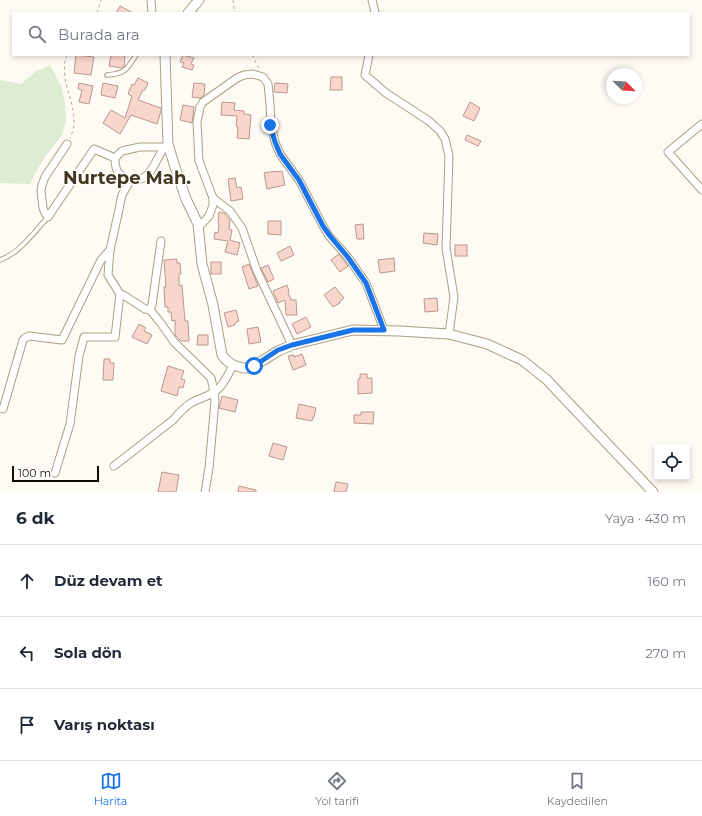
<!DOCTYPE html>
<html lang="tr">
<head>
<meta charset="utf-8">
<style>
	:root { --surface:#fff; --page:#f6f6f7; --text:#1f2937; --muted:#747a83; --line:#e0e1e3; --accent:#1a73e8 }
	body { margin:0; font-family:Montserrat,sans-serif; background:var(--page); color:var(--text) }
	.controls { position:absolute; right:12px; bottom:12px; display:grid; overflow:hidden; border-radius:0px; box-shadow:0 2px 6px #0003 }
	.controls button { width:36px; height:36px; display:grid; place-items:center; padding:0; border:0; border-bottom:1px solid var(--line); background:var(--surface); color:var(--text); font:20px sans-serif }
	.compass { position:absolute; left:606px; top:68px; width:36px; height:36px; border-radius:50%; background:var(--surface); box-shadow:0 2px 6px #0003; rotate:114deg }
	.scale { position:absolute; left:12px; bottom:10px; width:87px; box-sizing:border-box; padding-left:4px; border:2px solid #120d04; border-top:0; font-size:11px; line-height:14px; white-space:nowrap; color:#120d04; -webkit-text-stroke:3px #fff; paint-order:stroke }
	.stop { position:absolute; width:12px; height:12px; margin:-9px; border:3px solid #1a73e8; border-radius:50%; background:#fff }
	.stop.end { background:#1a73e8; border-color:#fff; box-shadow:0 1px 4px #0008 }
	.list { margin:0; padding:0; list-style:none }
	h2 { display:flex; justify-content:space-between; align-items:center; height:52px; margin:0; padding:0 16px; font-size:17px }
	h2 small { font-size:13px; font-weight:400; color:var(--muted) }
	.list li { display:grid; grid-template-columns:26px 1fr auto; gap:12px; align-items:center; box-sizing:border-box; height:72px; padding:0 16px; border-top:1px solid var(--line) }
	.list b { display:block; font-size:15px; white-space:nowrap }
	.list em { font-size:13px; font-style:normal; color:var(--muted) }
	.icon { flex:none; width:22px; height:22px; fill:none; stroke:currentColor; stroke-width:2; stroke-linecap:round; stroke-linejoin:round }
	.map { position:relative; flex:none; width:702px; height:492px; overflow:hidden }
	.search { position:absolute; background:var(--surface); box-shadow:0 2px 6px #0003; left:12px; right:12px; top:12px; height:44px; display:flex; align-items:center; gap:10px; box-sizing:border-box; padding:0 14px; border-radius:0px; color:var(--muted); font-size:15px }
	.sheet { height:268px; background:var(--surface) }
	nav { display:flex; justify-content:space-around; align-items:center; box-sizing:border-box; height:56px; border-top:1px solid var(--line); background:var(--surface); font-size:11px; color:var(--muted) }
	nav a { display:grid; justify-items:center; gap:2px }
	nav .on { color:var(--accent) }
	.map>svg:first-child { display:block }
	.green { fill:#ddecd3 }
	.building { fill:#f8d6cb; stroke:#b8988e }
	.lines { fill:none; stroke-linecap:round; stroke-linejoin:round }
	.lane-casing { stroke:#ac9f84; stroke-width:5.5 }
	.street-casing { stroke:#ac9f84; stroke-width:9 }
	.secondary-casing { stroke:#ac9f84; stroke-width:11 }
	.path { stroke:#adaaa3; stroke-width:1; stroke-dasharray:3 3; stroke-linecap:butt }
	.lane { stroke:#fff; stroke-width:3.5 }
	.street { stroke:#fff; stroke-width:7 }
	.secondary { stroke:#fff; stroke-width:9 }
	.route { stroke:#1a73e8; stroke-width:5 }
	.labels { text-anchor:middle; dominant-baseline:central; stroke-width:3; stroke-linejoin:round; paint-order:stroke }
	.district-label { font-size:18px; font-weight:bold; fill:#43371f; stroke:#fff }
</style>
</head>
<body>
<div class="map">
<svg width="702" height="492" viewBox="0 0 702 492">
	<rect width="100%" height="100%" fill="#fefbf5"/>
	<polygon class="green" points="50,65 61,86 65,101 66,121 62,135 45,157 37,170 30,184 0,183 0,80 21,84 35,72"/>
	<g class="building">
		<polygon points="120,6 133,13 116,13"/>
		<polygon points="76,55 94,57 91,75 74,73"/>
		<polygon points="111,55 125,55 124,67 122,68 109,66"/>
		<polygon points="183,55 194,58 191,64 194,65 192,70 182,67 184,63 180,62"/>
		<polygon points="331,77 342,77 342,90 330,90"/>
		<polygon points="138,78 148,83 145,90 143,90 138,100 161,108 161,111 157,124 131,115 120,134 103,123 111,110 125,118 132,96 128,94 132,84 134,85"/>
		<polygon points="79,83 93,86 89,104 79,102 82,90 78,89"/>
		<polygon points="103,83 118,86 115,98 101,95"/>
		<polygon points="194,83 205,84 204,95 201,98 192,97"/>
		<polygon points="275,83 288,84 287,93 274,92"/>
		<polygon points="222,102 235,103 234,110 244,111 244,114 251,115 249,139 237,138 238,127 236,126 237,116 221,115"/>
		<polygon points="470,102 480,108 474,121 463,116"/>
		<polygon points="183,105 194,107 192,123 180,120"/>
		<polygon points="467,135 481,141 478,146 465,140"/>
		<polygon points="275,171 275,172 282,171 285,185 267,189 264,173"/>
		<polygon points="235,178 237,188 241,187 243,199 231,201 228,179"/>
		<polygon points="219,212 224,213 230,220 229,229 232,230 230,240 240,243 237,255 225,252 228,241 214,239 215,232 218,233 219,224 218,223"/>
		<polygon points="268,221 281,221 281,235 268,234"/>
		<polygon points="363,224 364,239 357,239 355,225"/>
		<polygon points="424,233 438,234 437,245 423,243"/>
		<rect x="455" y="245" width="12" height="11"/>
		<polygon points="290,246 294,255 281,261 277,253"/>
		<polygon points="339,254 348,266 340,272 331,260"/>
		<polygon points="394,258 395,271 380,273 378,260"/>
		<polygon points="177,259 177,263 180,263 181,274 179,274 179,286 182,285 185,321 188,321 189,341 181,341 175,335 175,320 172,321 171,312 168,312 168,307 165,307 164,287 166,287 164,260"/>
		<rect x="211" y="262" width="10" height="12"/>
		<polygon points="249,264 258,286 249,289 242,267"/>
		<polygon points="268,265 274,279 268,282 261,268"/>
		<polygon points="287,285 289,291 288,292 291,300 296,300 297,315 286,315 285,300 278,303 273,291"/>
		<polygon points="335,287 344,298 339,302 340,303 333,307 324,295"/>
		<polygon points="437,298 438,311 425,312 424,299"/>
		<polygon points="236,310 239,321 235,323 235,325 228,327 224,313"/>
		<polygon points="306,317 311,327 297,334 292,324"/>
		<polygon points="139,324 146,328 144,331 152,335 147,344 132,337"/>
		<polygon points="258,327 261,342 249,344 247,329"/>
		<polygon points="198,335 208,335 208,345 197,345"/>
		<polygon points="302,354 306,365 293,370 288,356 294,355 294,357"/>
		<polygon points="104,359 110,359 110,363 114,363 113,380 103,380"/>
		<polygon points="168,366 184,371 181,379 185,380 183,388 179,387 177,396 161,391"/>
		<polygon points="360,374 367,374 367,378 372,378 372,393 358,394 358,379 360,379"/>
		<polygon points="222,396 238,400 235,412 219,408"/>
		<polygon points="299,404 316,408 314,417 313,417 312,421 296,418"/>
		<polygon points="361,412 374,412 373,424 354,423 354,415 361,415"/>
		<polygon points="273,443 287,447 283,460 269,456"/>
		<polygon points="162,472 179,475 176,492 158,492"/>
		<polygon points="336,482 348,484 346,492 334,492"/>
		<polygon points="239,486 256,490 256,492 238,492"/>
	</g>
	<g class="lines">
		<defs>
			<g id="lane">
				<path d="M107 75C124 74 127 70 136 55"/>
				<path d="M0 260C20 253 34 232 48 217"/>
			</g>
			<g id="street">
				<polyline points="151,0 152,13"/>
				<polyline points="372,0 374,8 375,13"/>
				<polyline points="369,55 365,75 386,93 429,121 440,131 445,139 449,156 446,248 454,297 449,334"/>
				<polyline points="702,124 668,152 702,190"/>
				<polyline points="67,144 45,177 42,185 41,191 43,208 45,213 48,217 94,149 115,158 122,151 140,147 164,147"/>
				<path d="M168 144C158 151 155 172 143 178 139 180 134 180 130 181L122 195 118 214 110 250 108 275 120 294 125 296 145 309 150 310 160 322 174 342 211 378 214 392 215 401 209 468 205 492"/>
				<path d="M115 158C115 172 118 174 130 181"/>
				<polyline points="213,198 230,211 242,228 257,271 292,345"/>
				<polyline points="198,228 209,216 213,205 213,198 199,161 197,122 200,107 203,102 237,78 244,75 253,74 263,77 268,84 270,104 271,125 275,142 280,154 299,180 323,226 329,236 347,256 366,283 384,330"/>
				<polyline points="150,310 152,305 161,241"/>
				<polyline points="3,409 23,340 25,338 29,336 62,340 101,260 109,251"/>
				<path d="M114 466 173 420C178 414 183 408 191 403 199 398 211 396 218 389 225 383 229 373 233 365"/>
				<polyline points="55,473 70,424 79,356 84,337 115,337 120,294"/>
			</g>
			<g id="secondary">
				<polyline points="188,13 199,0"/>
				<polyline points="165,55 168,144 174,164 186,199 198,224 202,264 213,305 222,355 226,360 233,365 243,368 250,368 262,361 278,351 292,345 353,330 399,331 449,334 487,344 522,360 546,379 653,492"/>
			</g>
		</defs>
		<use href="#lane" class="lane-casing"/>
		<use href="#street" class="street-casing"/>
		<use href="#secondary" class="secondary-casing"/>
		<g class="path">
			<polyline points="233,0 235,13"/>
			<polyline points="97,13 101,0"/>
			<path d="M67 55C56 83 84 110 70 138"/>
			<polyline points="252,55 259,69"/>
		</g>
		<use href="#lane" class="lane"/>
		<use href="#street" class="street"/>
		<use href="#secondary" class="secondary"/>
	</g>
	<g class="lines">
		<polyline class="route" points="254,366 278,350 292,345 353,330 384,330 366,283 347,256 330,236 323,226 299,180 280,154 275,142 270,125"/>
	</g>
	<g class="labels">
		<g class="district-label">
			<text x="127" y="178">Nurtepe Mah.</text>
		</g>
	</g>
</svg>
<div class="controls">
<button><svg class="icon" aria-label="locate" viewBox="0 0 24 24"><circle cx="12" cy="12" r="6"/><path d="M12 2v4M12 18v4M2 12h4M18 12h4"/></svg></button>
</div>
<svg class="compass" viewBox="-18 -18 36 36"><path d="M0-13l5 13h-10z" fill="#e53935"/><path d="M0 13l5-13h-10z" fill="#747a83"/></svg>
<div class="scale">100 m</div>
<div class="stop" style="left:254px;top:366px"></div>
<div class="stop end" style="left:270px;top:125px"></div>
<div class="search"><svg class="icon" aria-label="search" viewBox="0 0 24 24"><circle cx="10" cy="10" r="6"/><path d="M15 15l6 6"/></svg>Burada ara</div>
</div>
<section class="sheet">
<h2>6 dk<small>Yaya · 430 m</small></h2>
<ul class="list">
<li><svg class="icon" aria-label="ahead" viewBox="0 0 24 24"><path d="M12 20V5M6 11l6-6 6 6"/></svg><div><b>Düz devam et</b></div><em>160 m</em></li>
<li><svg class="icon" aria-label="left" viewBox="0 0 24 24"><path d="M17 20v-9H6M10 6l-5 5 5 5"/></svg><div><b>Sola dön</b></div><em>270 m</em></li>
<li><svg class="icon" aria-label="arrive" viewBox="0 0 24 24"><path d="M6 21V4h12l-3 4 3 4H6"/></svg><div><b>Varış noktası</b></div></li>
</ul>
</section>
<nav>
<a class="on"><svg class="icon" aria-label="map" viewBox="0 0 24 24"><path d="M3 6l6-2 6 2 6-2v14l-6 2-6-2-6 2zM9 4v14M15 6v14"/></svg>Harita</a>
<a><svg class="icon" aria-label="directions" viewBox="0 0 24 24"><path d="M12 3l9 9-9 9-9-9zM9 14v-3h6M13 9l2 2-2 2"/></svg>Yol tarifi</a>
<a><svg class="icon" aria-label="saved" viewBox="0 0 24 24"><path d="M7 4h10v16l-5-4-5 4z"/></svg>Kaydedilen</a>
</nav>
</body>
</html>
